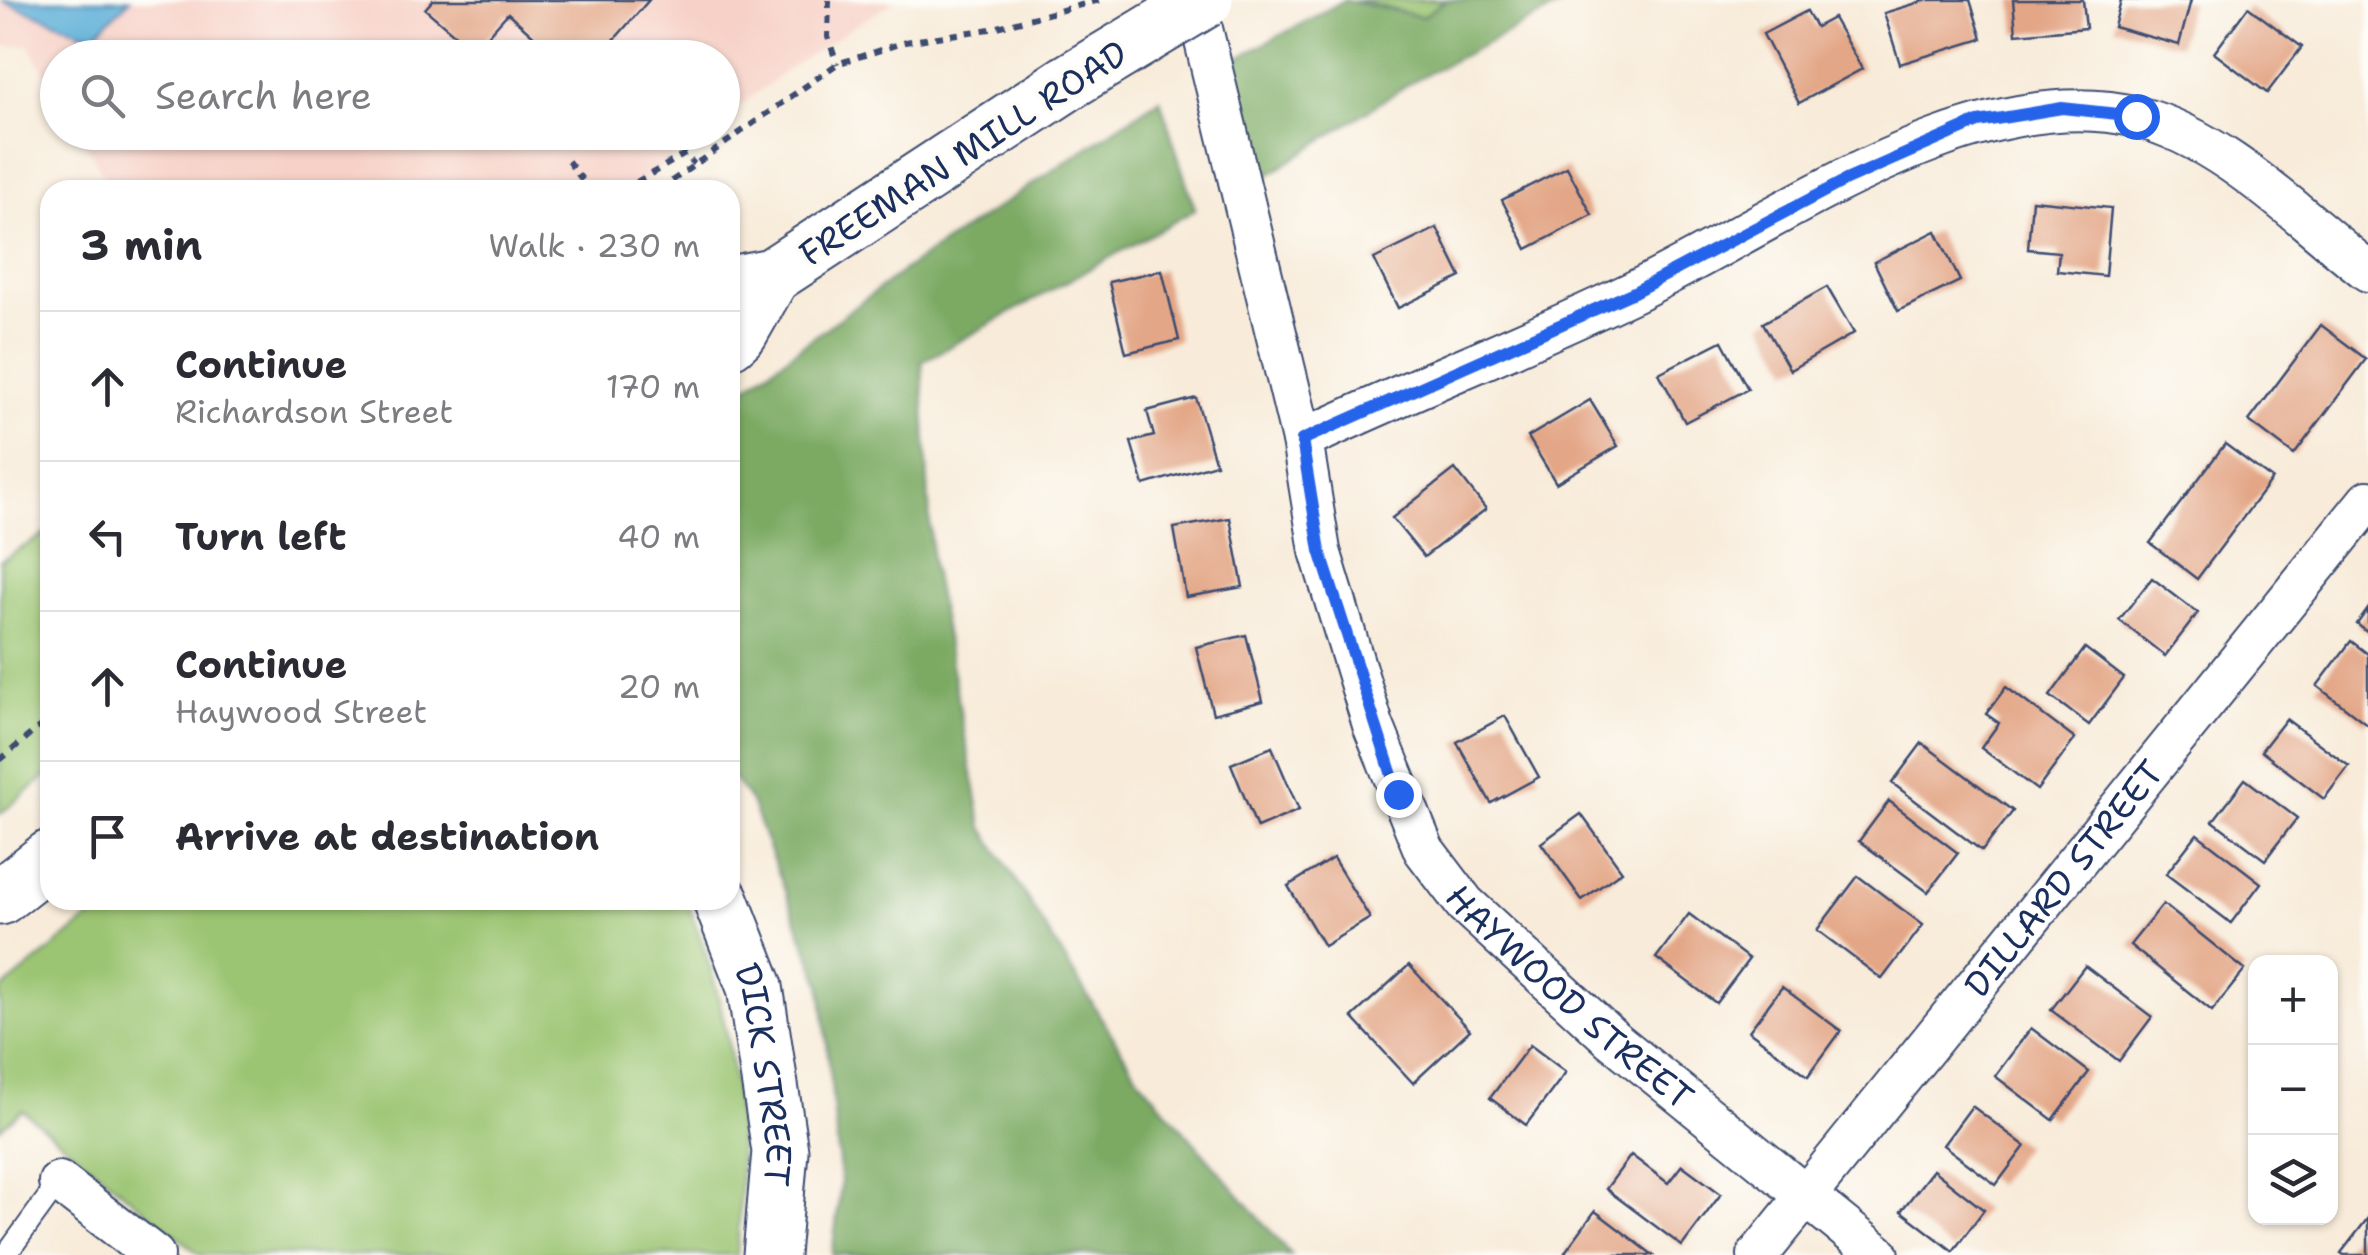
<!DOCTYPE html>
<html lang="en">
<head>
<meta charset="utf-8">
<style>
	:root { --surface:#fff; --page:#f7f7f7; --text:#2b2b33; --muted:#7c7c81; --line:#e1e1e2 }
	body { margin:0; font-family:"Shantell Sans",sans-serif; background:var(--page); color:var(--text) }
	.controls { position:absolute; right:30px; bottom:30px; display:grid; overflow:hidden; border-radius:20px; box-shadow:0 2px 8px #0004 }
	.controls button { width:90px; height:90px; display:grid; place-items:center; padding:0; border:0; border-bottom:2px solid var(--line); background:var(--surface); color:var(--text); font:50px sans-serif }
	.stop { position:absolute; width:30px; height:30px; margin:-22px; border:8px solid #2563eb; border-radius:50%; background:#fff }
	.stop.end { background:#2563eb; border-color:#fff; box-shadow:0 2px 10px #0008 }
	.list { margin:0; padding:0; list-style:none }
	h2 { display:flex; justify-content:space-between; align-items:center; height:130px; margin:0; padding:0 40px; font-size:42px }
	h2 small { font-size:32px; font-weight:400; color:var(--muted) }
	.list li { display:grid; grid-template-columns:65px 1fr auto; gap:30px; align-items:center; box-sizing:border-box; height:150px; padding:0 40px; border-top:2px solid var(--line) }
	.list b { display:block; font-size:38px; white-space:nowrap }
	.list p { margin:0; font-size:32px; white-space:nowrap; color:var(--muted) }
	.list em { font-size:32px; font-style:normal; color:var(--muted) }
	.icon { flex:none; width:55px; height:55px; fill:none; stroke:currentColor; stroke-width:2; stroke-linecap:round; stroke-linejoin:round }
	.map { position:relative; flex:none; width:2368px; height:1255px; overflow:hidden }
	.search { position:absolute; background:var(--surface); box-shadow:0 2px 8px #0004; left:40px; top:40px; width:700px; height:110px; display:flex; align-items:center; gap:25px; box-sizing:border-box; padding:0 35px; border-radius:55px; color:var(--muted); font-size:38px }
	.panel { position:absolute; background:var(--surface); box-shadow:0 2px 8px #0004; left:40px; top:180px; width:700px; height:730px; border-radius:30px }
	.map>svg:first-child { display:block }
	.built { fill:#f7d1c7 }
	.green { fill:#9bc572; stroke:#5b7a68; stroke-width:2.5 }
	.forest { fill:#7caa64; stroke:#4c6c61; stroke-width:2.5 }
	.water { fill:#5eb0d9; stroke:#3c709c; stroke-width:2.5 }
	.building { fill:#e3a686 }
	.lines { fill:none; stroke-linecap:round; stroke-linejoin:round }
	.service-casing { stroke:#3c4b70; stroke-width:24 }
	.minor-casing { stroke:#3c4b70; stroke-width:44 }
	.primary-casing { stroke:#3c4b70; stroke-width:59 }
	.path { stroke:#3c4b70; stroke-width:6; stroke-dasharray:8 8; stroke-linecap:butt }
	.service { stroke:#fff; stroke-width:20 }
	.minor { stroke:#fff; stroke-width:40 }
	.primary { stroke:#fff; stroke-width:55 }
	.primary-bridge-casing { stroke:#3c4b70; stroke-width:59; stroke-linecap:butt }
	.primary-bridge { stroke:#fff; stroke-width:55 }
	.route { stroke:#2563eb; stroke-width:12 }
	.labels { text-anchor:middle; dominant-baseline:central; stroke-width:8; stroke-linejoin:round; paint-order:stroke }
	.street-label { font-size:35px; fill:#1b2f5e; stroke:#fdfcf7 }
</style>
</head>
<body>
<div class="map">
<svg width="2368" height="1255" viewBox="0 0 2368 1255">
	<rect width="100%" height="100%" fill="#fdfcf7"/>
	<filter id="ink" filterUnits="userSpaceOnUse"><feTurbulence type="fractalNoise" baseFrequency=".01" numOctaves="2"/><feDisplacementMap in="SourceGraphic" scale="20" xChannelSelector="R" yChannelSelector="G"/><feConvolveMatrix kernelMatrix="1 2 1 2 8 2 1 2 1" color-interpolation-filters="sRGB"/></filter>
	<filter id="wash" filterUnits="userSpaceOnUse"><feTurbulence type="fractalNoise" baseFrequency=".0048" numOctaves="4" result="noise"/><feDisplacementMap in="SourceGraphic" scale="40" xChannelSelector="R" yChannelSelector="G"/><feGaussianBlur stdDeviation="2.25" result="paint"/><feColorMatrix in="noise" values="0 0 0 0 0 0 0 0 0 0 0 0 0 0 0 0 0 1.4 0 .05"/><feComposite in="paint" operator="in"/></filter>
	<g filter="url(#wash)">
		<rect width="100%" height="100%" fill="#f8ebd9"/>
		<g class="built">
			<polygon points="0,0 896,0 791,67 723,119 722,58 58,58 57,94 29,45 0,46"/>
			<polygon points="79,133 705,133 630,190 112,190"/>
		</g>
		<g class="green">
			<polygon points="1354,0 1446,0 1422,17"/>
			<polygon points="50,531 50,773 0,814 0,561"/>
			<path d="M112 900H686C734 1014 747 1133 737 1255H200L22 1110 0 1129V991Z"/>
		</g>
		<g class="forest">
			<polygon points="1345,0 1422,17 1446,0 1572,0 1413,81 1267,176 1233,61"/>
			<polygon points="1160,99 1195,210 922,362 932,564 982,826 1138,1077 1291,1255 832,1255 841,1183 821,985 751,802 730,773 730,399 914,263"/>
		</g>
		<polygon class="water" points="0,0 130,0 93,36"/>
		<g id="blocks">
			<g class="building">
				<polygon points="433,0 649,0 598,58 558,58 508,13 474,51 425,9"/>
				<polygon points="1927,0 1970,0 1982,39 1900,64 1884,13"/>
				<polygon points="2013,0 2083,0 2086,28 2016,34"/>
				<polygon points="2121,0 2191,0 2179,45 2114,27"/>
				<polygon points="2248,7 2302,47 2267,93 2214,53"/>
				<polygon points="1807,11 1816,27 1833,18 1862,69 1799,103 1763,34"/>
				<polygon points="1567,167 1592,215 1527,249 1502,200"/>
				<polygon points="2032,200 2111,208 2105,276 2057,271 2059,252 2028,249"/>
				<polygon points="1437,228 1461,277 1398,308 1374,259"/>
				<polygon points="1936,231 1960,281 1898,311 1874,262"/>
				<polygon points="1162,270 1179,340 1126,353 1109,282"/>
				<polygon points="1827,287 1854,333 1790,370 1763,323"/>
				<polygon points="2321,325 2366,359 2294,455 2249,421"/>
				<polygon points="1722,341 1748,389 1685,422 1659,373"/>
				<polygon points="1196,398 1216,464 1144,485 1131,442 1154,436 1147,411"/>
				<polygon points="1590,400 1618,446 1556,483 1528,437"/>
				<polygon points="2225,444 2272,479 2197,579 2150,543"/>
				<polygon points="1455,469 1486,509 1424,557 1392,518"/>
				<polygon points="1230,518 1243,587 1186,597 1174,528"/>
				<polygon points="2152,578 2198,613 2165,656 2119,620"/>
				<polygon points="2368,609 2368,633 2357,624"/>
				<polygon points="1246,635 1263,701 1213,714 1196,647"/>
				<polygon points="2351,641 2368,654 2368,725 2317,686"/>
				<polygon points="2085,648 2124,678 2089,725 2050,696"/>
				<polygon points="2006,687 2075,739 2037,790 1981,748 1999,723 1986,714"/>
				<polygon points="1505,716 1539,777 1491,803 1457,742"/>
				<polygon points="2286,719 2349,766 2324,799 2261,751"/>
				<polygon points="1922,743 2013,811 1982,851 1892,783"/>
				<polygon points="1272,747 1299,810 1257,828 1231,764"/>
				<polygon points="2245,779 2297,818 2265,860 2213,821"/>
				<polygon points="1889,801 1958,853 1928,892 1859,841"/>
				<polygon points="1581,814 1622,871 1582,900 1541,843"/>
				<polygon points="2197,834 2261,883 2231,923 2166,874"/>
				<polygon points="1333,858 1370,918 1324,946 1288,886"/>
				<polygon points="1858,876 1923,925 1882,979 1817,930"/>
				<polygon points="2163,904 2245,970 2212,1011 2130,945"/>
				<polygon points="1689,914 1749,959 1716,1003 1656,958"/>
				<polygon points="1409,965 1470,1030 1413,1083 1352,1017"/>
				<polygon points="2085,966 2152,1017 2119,1061 2051,1010"/>
				<polygon points="1782,987 1841,1031 1808,1076 1749,1031"/>
				<polygon points="2031,1028 2089,1072 2053,1120 1995,1076"/>
				<polygon points="1530,1045 1566,1072 1526,1125 1490,1098"/>
				<polygon points="1972,1106 2025,1146 1996,1185 1943,1145"/>
				<polygon points="1631,1155 1668,1183 1682,1165 1721,1194 1682,1246 1606,1189"/>
				<polygon points="1933,1170 1984,1210 1953,1251 1901,1211"/>
				<polygon points="1595,1211 1653,1255 1569,1255 1565,1252"/>
				<polygon points="2368,1218 2368,1255 2344,1255 2341,1253"/>
			</g>
		</g>
	</g>
	<g filter="url(#ink)">
		<use href="#blocks" fill-opacity="0" stroke="#3c4b70" stroke-width="2.5"/>
		<g class="lines">
			<defs>
				<polyline id="service" points="6,1255 59,1182"/>
				<g id="minor">
					<path id="s1" d="M1195 0 1302 440 1320 551 1373 725 1424 850 1465 904 1612 1039 1879 1255"/>
					<path d="M1302 440C1411 389 1524 344 1633 292 1776 223 1974 77 2137 117 2221 137 2300 218 2368 271"/>
					<polyline points="59,1182 154,1255"/>
					<path id="s2" d="M1758 1255 2368 501"/>
				</g>
				<g id="primary">
					<polyline points="730,284 772,276 1067,83"/>
					<polyline points="730,341 740,332 772,276"/>
					<polyline points="0,897 50,858"/>
					<path id="s3" d="M721 900 755 987 780 1151 771 1255"/>
				</g>
			</defs>
			<use href="#service" class="service-casing"/>
			<use href="#minor" class="minor-casing"/>
			<use href="#primary" class="primary-casing"/>
			<g class="path">
				<polyline points="829,0 828,37 837,64"/>
				<polyline points="568,161 590,190"/>
				<polyline points="623,190 685,154 694,164"/>
				<polyline points="659,190 837,64 905,42 990,29 1100,0"/>
				<polyline points="0,760 50,718"/>
			</g>
			<use href="#service" class="service"/>
			<use href="#minor" class="minor"/>
			<use href="#primary" class="primary"/>
			<defs>
				<polyline id="primary-bridge" points="1067,83 1205,0"/>
			</defs>
			<use href="#primary-bridge" class="primary-bridge-casing"/>
			<use href="#primary-bridge" class="primary-bridge"/>
		</g>
	</g>
	<g class="lines" filter="url(#ink)">
		<polyline class="route" points="1398,794 1320,551 1302,440 1634,292 1846,180 1978,122 2062,108 2136,116"/>
	</g>
	<g class="labels">
		<g class="street-label">
			<text transform="translate(963 153) rotate(-33)">FREEMAN MILL ROAD</text>
			<text stroke="none"><textPath href="#s2" startOffset="485">DILLARD STREET</textPath></text>
			<text stroke="none"><textPath href="#s1" startOffset="1090">HAYWOOD STREET</textPath></text>
			<text stroke="none"><textPath href="#s3" startOffset="182">DICK STREET</textPath></text>
		</g>
	</g>
</svg>
<div class="controls">
<button>+</button>
<button>−</button>
<button><svg class="icon" aria-label="layers" viewBox="0 0 24 24"><path d="M12 4l9 5-9 5-9-5zM3 14l9 5 9-5"/></svg></button>
</div>
<div class="stop" style="left:2136px;top:116px"></div>
<div class="stop end" style="left:1398px;top:794px"></div>
<div class="search"><svg class="icon" aria-label="search" viewBox="0 0 24 24"><circle cx="10" cy="10" r="6"/><path d="M15 15l6 6"/></svg>Search here</div>
<section class="panel">
<h2>3 min<small>Walk · 230 m</small></h2>
<ul class="list">
<li><svg class="icon" aria-label="ahead" viewBox="0 0 24 24"><path d="M12 20V5M6 11l6-6 6 6"/></svg><div><b>Continue</b><p>Richardson Street</p></div><em>170 m</em></li>
<li><svg class="icon" aria-label="left" viewBox="0 0 24 24"><path d="M17 20v-9H6M10 6l-5 5 5 5"/></svg><div><b>Turn left</b></div><em>40 m</em></li>
<li><svg class="icon" aria-label="ahead" viewBox="0 0 24 24"><path d="M12 20V5M6 11l6-6 6 6"/></svg><div><b>Continue</b><p>Haywood Street</p></div><em>20 m</em></li>
<li><svg class="icon" aria-label="arrive" viewBox="0 0 24 24"><path d="M6 21V4h12l-3 4 3 4H6"/></svg><div><b>Arrive at destination</b></div></li>
</ul>
</section>
</div>
</body>
</html>
